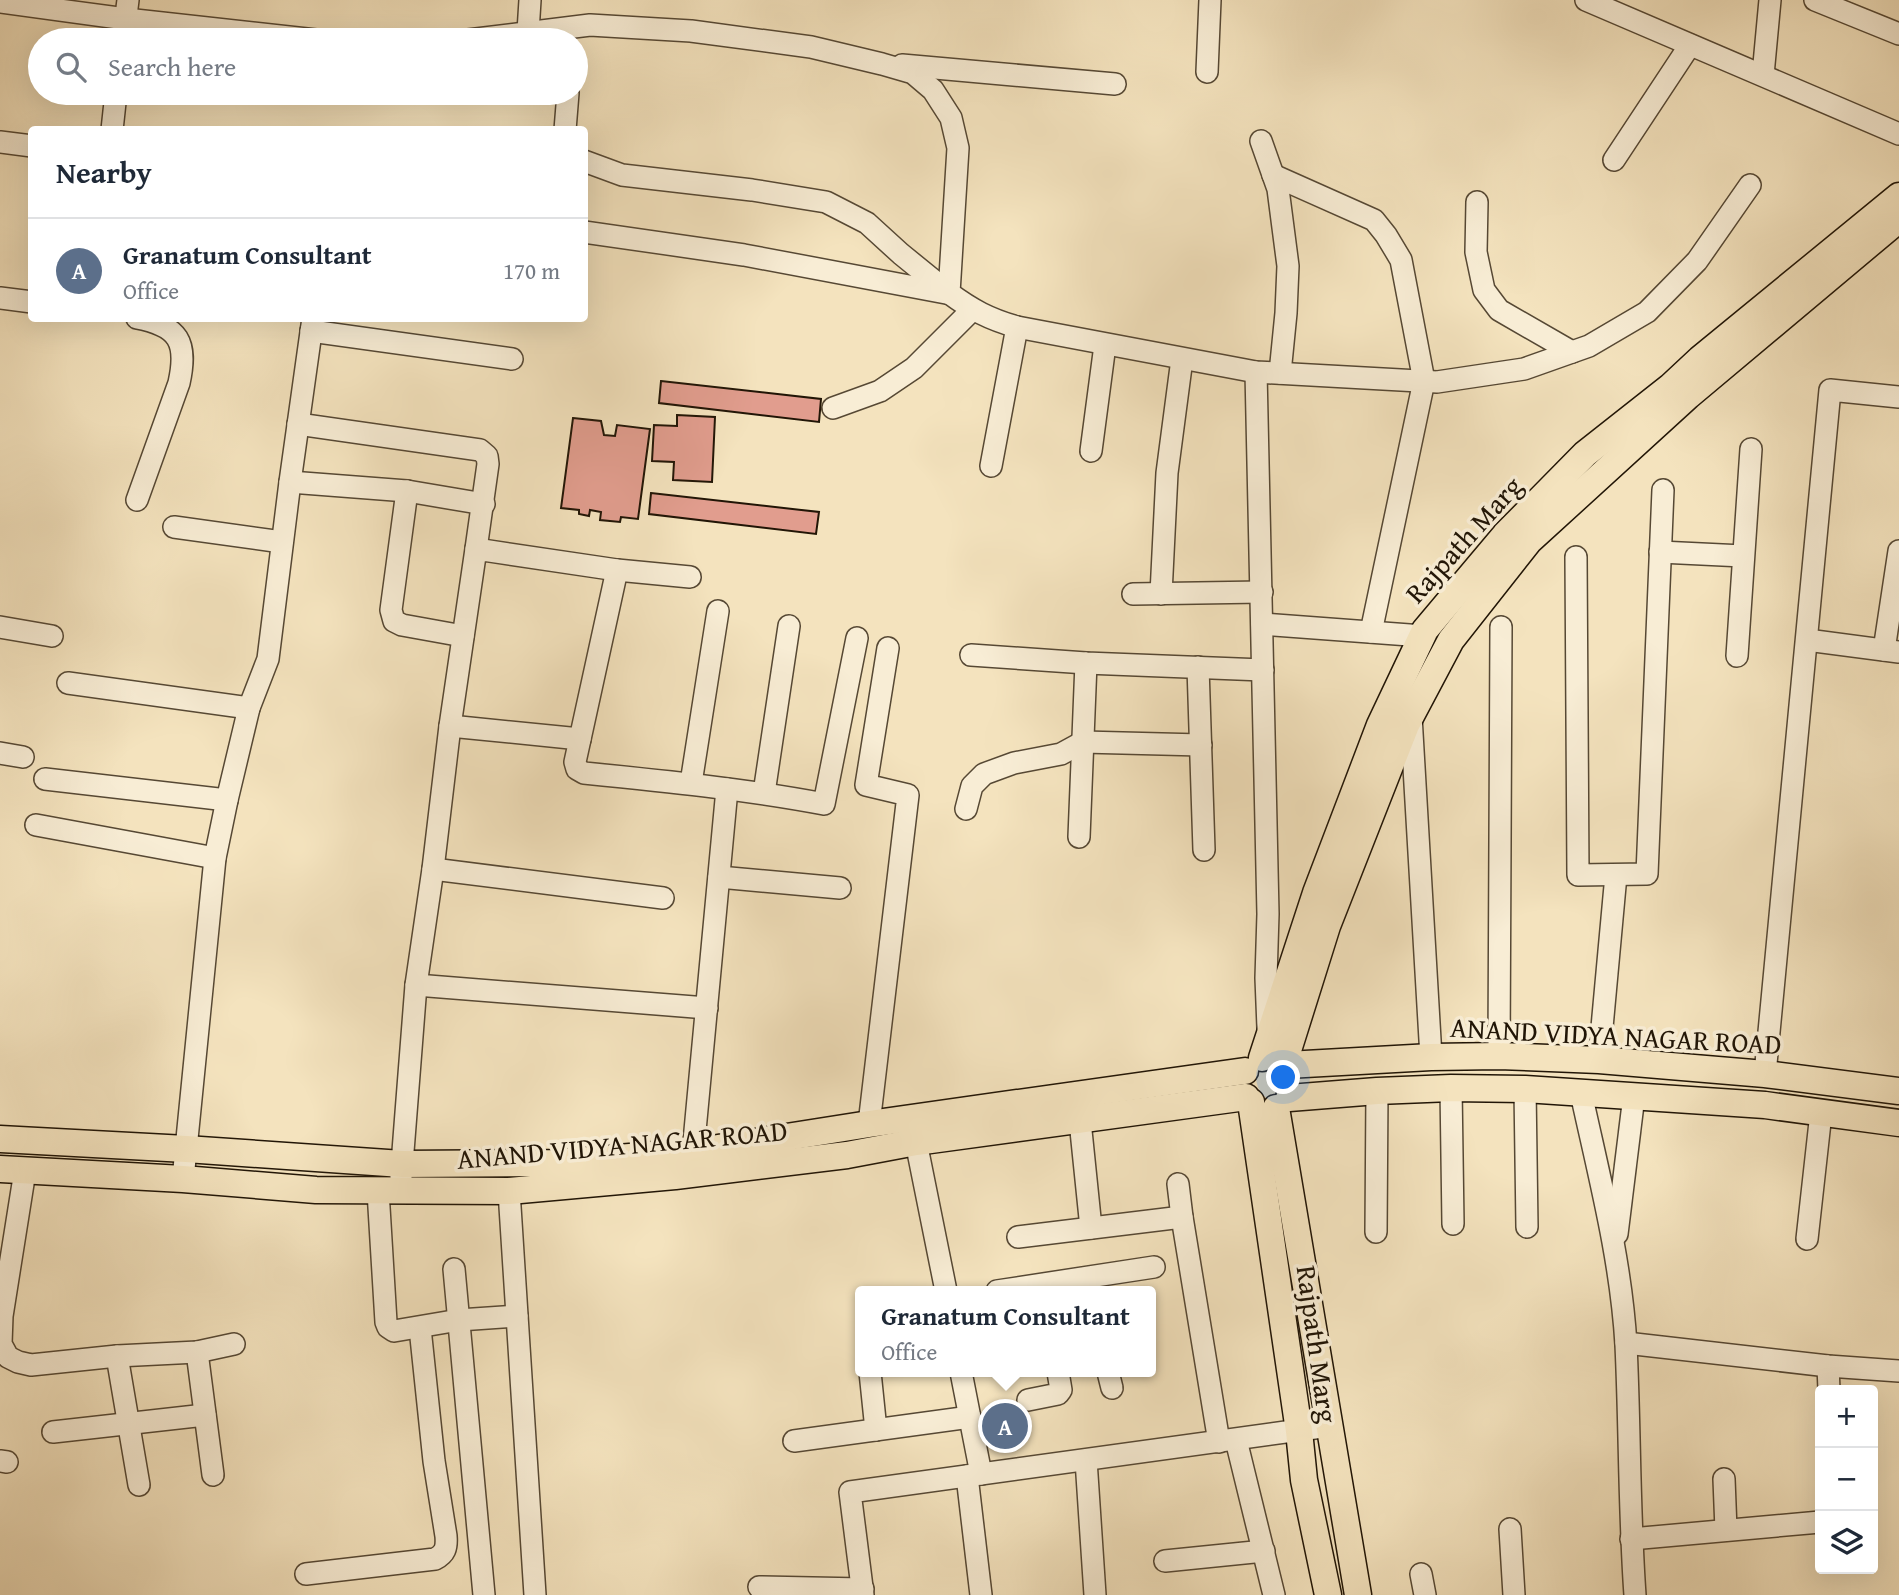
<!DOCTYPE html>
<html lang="en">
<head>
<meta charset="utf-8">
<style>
	:root { --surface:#fff; --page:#f2f2f3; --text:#1f2937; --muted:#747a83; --line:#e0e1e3; --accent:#8f2418 }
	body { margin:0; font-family:"Gentium Book Plus",serif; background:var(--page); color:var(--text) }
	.controls { position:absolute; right:21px; bottom:21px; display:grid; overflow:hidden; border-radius:7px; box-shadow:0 7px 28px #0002 }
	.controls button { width:63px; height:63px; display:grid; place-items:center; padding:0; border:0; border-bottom:2px solid var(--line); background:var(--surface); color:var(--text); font:35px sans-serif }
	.you { position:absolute; left:1284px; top:1078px; width:24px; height:24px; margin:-18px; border:5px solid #fff; border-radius:50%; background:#1a73e8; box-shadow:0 0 0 10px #1a73e833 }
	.badge { display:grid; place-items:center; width:46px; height:46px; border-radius:50%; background:var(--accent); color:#fff; font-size:23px; font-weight:700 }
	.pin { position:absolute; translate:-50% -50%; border:4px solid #fff; box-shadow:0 2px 7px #0006 }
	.popup { position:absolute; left:855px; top:1286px; width:301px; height:91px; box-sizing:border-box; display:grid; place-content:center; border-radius:7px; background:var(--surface); filter:drop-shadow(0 2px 5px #0005); font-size:23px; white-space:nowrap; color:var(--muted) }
	.popup b { font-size:26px; color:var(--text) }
	.popup::after { content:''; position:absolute; left:50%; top:100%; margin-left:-14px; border:14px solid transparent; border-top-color:var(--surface) }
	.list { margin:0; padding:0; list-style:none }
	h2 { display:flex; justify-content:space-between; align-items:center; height:91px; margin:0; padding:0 28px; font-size:30px }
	h2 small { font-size:23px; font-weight:400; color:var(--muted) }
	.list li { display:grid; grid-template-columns:46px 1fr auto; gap:21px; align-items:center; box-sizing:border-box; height:105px; padding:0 28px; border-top:2px solid var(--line) }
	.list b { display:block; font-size:26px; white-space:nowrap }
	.list p { margin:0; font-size:23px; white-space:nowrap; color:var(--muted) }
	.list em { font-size:23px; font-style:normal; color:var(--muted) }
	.icon { flex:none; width:38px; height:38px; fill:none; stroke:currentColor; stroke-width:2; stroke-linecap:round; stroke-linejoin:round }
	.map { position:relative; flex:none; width:1899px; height:1595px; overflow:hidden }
	.search { position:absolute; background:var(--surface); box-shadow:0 7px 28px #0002; left:28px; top:28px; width:560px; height:77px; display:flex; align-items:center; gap:18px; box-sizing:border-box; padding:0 24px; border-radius:38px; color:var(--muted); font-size:26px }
	.panel { position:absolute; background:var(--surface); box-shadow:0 7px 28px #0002; left:28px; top:126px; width:560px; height:196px; border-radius:7px }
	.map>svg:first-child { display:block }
	.building { fill:#e19d8e; stroke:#211506; stroke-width:2 }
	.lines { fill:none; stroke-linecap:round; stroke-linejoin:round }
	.minor-casing { stroke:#564834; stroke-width:24 }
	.major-casing { stroke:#211506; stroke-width:29 }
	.minor { stroke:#f8edd5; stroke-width:21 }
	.major { stroke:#f4e3be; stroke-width:26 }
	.labels { text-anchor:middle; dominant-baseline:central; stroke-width:7; stroke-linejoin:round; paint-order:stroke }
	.street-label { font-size:28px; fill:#211506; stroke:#f8edd5 }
</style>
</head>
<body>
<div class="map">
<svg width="1899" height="1595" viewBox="0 0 1899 1595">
	<rect width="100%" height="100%" fill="#f4e3be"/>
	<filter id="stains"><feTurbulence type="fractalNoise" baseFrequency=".00286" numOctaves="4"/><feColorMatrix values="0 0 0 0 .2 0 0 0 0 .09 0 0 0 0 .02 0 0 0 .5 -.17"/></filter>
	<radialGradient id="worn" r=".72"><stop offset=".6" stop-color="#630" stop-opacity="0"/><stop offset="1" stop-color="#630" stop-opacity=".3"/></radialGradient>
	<g class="building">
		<polygon points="661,381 821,399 819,422 659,403"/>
		<polygon points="677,415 715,417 712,482 673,480 674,462 652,461 654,425 677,426"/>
		<polygon points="573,418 601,421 604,435 615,436 617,425 650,429 638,519 621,517 620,522 600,520 601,512 590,510 589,516 579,514 579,510 561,508"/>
		<polygon points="651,493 819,512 816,534 649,514"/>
	</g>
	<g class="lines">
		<defs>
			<g id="minor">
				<polyline points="1586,0 1899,134"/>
				<polyline points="1815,0 1899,34"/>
				<polyline points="0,2 126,19 316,40"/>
				<polyline points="528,32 530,0"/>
				<polyline points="123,40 128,0"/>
				<path d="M468 40 590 25 691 31 811 47 882 64 913 73 933 90 951 118 958 148 949 293C972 310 989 319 1017 327L1256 372 1437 382 1524 369 1589 346 1647 312 1697 261 1750 185"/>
				<polyline points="902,65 1115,84"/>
				<polyline points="1207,72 1210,0"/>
				<polyline points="1763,75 1770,0"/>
				<polyline points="112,130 116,93"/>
				<polyline points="565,130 568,93"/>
				<polyline points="1261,141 1278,189 1288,266 1286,313 1280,373"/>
				<polyline points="0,142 32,146"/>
				<polyline points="1614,160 1690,45"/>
				<polyline points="584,161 622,175 752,190 826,202 867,223 901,254 949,293"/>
				<polyline points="1273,175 1374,220 1386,235 1401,260 1424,381 1371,632"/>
				<polyline points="1477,202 1476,252 1484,290 1499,310 1572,352"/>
				<polyline points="584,232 744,255 946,293"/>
				<polyline points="0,298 32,302"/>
				<polyline points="311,331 512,359"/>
				<polyline points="1256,372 1268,914 1266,978 1268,1028"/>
				<polyline points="833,408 880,391 914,368 972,310"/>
				<polyline points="298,424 480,450 487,456 488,464 476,549"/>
				<polyline points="1091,451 1105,345"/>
				<polyline points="991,466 1017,327"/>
				<polyline points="290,482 407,491 484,504"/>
				<polyline points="407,491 391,610 394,621 402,625 463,636"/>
				<path d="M137 500 179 383C188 342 179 326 137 318"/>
				<polyline points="174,527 282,542"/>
				<polyline points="1660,552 1743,556"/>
				<polyline points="1576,557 1578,875 1647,874 1663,490"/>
				<path d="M617 570 575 762 577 769 584 773C664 781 744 789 824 804L857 638"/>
				<polyline points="1133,594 1262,592"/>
				<polyline points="1161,594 1167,473 1182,359"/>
				<polyline points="1262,624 1423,636"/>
				<polyline points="0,627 52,636"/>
				<polyline points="1807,640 1899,652"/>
				<polyline points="1884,650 1899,551"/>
				<polyline points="971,655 1086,663 1263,670"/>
				<polyline points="1737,656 1751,449"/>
				<polyline points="1198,667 1204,850"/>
				<polyline points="68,683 249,708"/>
				<polyline points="1411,716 1431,1057"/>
				<polyline points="450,726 580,739"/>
				<polyline points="0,753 23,757"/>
				<polyline points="45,779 227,800"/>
				<polyline points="691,783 718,611"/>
				<polyline points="764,793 789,626"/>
				<polyline points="966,809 972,786 984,774 1014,763 1061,754 1083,742 1201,745"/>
				<polyline points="36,825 215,858"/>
				<polyline points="1079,837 1086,663"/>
				<polyline points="433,869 663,898"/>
				<polyline points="719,877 840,888"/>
				<polyline points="416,985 707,1008"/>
				<polyline points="1499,1056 1501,627"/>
				<polyline points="1599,1060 1616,875"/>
				<polyline points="1765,1074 1830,390 1899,397"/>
				<polyline points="1451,1088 1453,1224"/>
				<polyline points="1525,1089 1527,1227"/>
				<path d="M1581 1093C1599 1176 1621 1259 1626 1345 1630 1428 1629 1512 1635 1595"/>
				<polyline points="1080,1121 1091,1228"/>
				<polyline points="869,1124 908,795 866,785 888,648"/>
				<polyline points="916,1142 946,1291"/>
				<polyline points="693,1152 727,789"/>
				<polyline points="25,1171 2,1316 1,1344 8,1357 18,1362 31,1365 117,1356 197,1352 234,1344"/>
				<polyline points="401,1177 416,985 433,869 450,726 476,549 617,570 690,577"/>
				<polyline points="183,1179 215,858 227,800 249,708 268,659 290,482 313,318"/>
				<polyline points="1178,1184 1182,1217 1219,1442"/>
				<polyline points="378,1191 386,1322 388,1327 394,1331 459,1320 517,1316"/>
				<polyline points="509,1191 535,1595"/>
				<polyline points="1376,1232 1377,1091"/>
				<polyline points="1617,1234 1634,1096"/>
				<polyline points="1018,1237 1182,1217"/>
				<polyline points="1807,1239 1821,1113"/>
				<polyline points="454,1269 484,1595"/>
				<polyline points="997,1291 1154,1267"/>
				<polyline points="1626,1343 1828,1366 1899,1371"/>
				<polyline points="197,1352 213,1475"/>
				<polyline points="117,1356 139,1485"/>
				<polyline points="1828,1366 1829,1390"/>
				<polyline points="870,1372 876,1430"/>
				<polyline points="961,1372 981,1474"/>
				<polyline points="1108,1372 1112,1388"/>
				<polyline points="1028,1400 1058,1394 1061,1390 1058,1372"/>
				<polyline points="53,1432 205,1415"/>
				<polyline points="1236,1440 1274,1595"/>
				<polyline points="794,1441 970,1417"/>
				<polyline points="1086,1460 1095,1595"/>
				<polyline points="0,1461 7,1462"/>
				<polyline points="967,1476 981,1595"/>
				<polyline points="1724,1479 1726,1530"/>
				<polyline points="1510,1529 1514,1595"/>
				<polyline points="1631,1539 1820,1522"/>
				<polyline points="1165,1561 1264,1551"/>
				<path d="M306 1574 435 1559C445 1554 447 1548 446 1536L434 1461 420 1328"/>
				<polyline points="1421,1574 1425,1595"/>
				<polyline points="759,1587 863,1589"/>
				<polyline points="863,1595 850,1492 1329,1426"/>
			</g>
			<g id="major">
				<polyline points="1262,1058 1316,893 1380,725 1425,630 1505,535 1585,454 1670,387 1700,359 1899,196"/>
				<polyline points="1284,1063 1327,926 1406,725 1451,640 1529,541 1688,396 1899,219"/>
				<polyline points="1287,1065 1431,1057 1499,1056 1599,1060 1765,1074 1899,1091"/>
				<polyline points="1289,1098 1377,1091 1451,1088 1525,1089 1765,1105 1899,1123"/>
				<polyline points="1251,1102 1299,1431 1304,1480 1328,1595"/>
				<polyline points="1276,1108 1358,1595"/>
				<polyline points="0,1139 186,1149 402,1164 554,1163 693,1152 869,1124 1245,1071"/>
				<polyline points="0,1169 183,1179 316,1190 509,1191 675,1176 847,1155 916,1142 1246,1097"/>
			</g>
		</defs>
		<use href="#minor" class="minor-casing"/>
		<use href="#major" class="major-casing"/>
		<use href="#minor" class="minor"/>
		<use href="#major" class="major"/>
	</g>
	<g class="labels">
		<g class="street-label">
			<text transform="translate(1463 539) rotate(-48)">Rajpath Marg</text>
			<text transform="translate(1616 1035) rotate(3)">ANAND VIDYA NAGAR ROAD</text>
			<text transform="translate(622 1144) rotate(-5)">ANAND VIDYA NAGAR ROAD</text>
			<text transform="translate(1318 1344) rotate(82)">Rajpath Marg</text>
		</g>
	</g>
	<rect width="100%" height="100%" filter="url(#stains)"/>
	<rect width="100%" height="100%" fill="url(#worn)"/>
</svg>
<div class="controls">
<button>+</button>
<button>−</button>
<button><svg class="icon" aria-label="layers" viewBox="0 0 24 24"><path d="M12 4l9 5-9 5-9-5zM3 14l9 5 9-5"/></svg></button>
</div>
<div class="you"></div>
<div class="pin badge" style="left:1005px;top:1426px;background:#5c6f8a">A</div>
<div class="popup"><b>Granatum Consultant</b>Office</div>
<div class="search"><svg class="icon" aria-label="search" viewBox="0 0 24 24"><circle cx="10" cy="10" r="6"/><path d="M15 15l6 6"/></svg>Search here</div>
<section class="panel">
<h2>Nearby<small></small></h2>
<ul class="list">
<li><span class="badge" style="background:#5c6f8a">A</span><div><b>Granatum Consultant</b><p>Office</p></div><em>170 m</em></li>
</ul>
</section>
</div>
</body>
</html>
